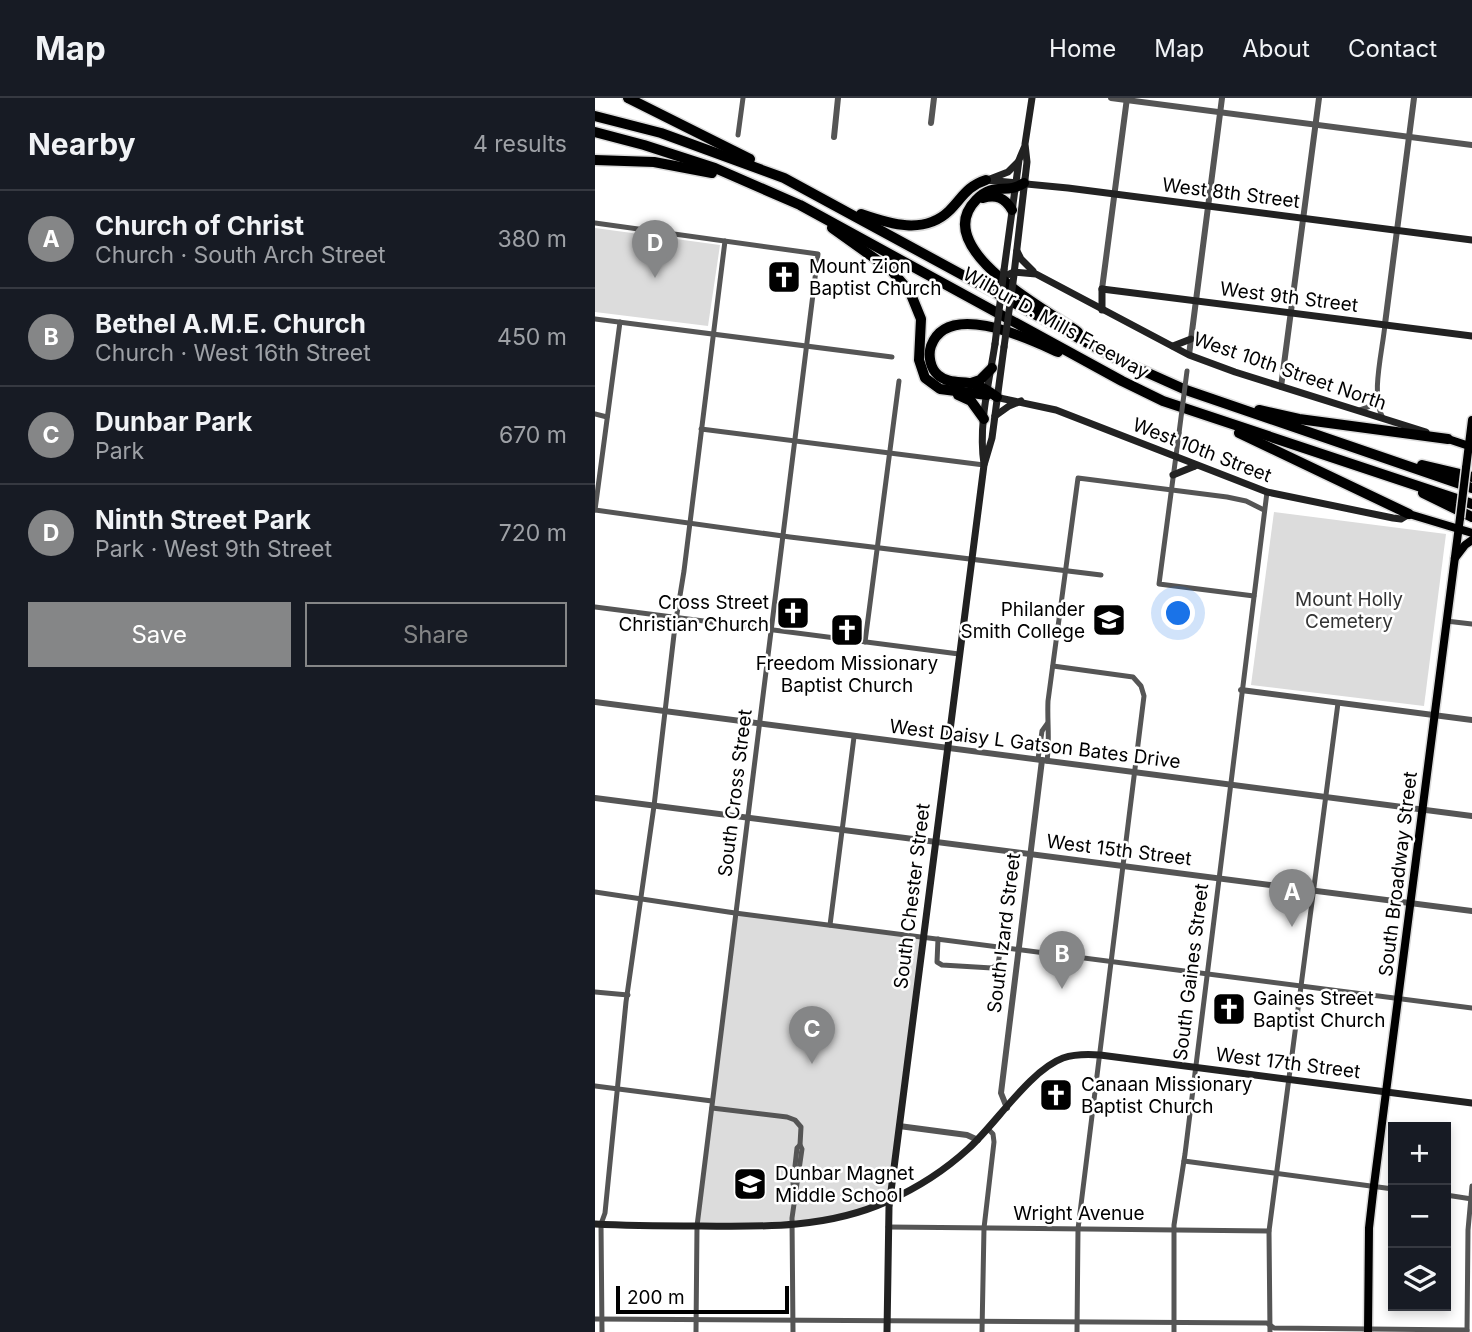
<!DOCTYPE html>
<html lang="en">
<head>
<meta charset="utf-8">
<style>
	:root { --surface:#171b24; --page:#20242c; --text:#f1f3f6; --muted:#9ea1a6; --line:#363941; --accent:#858687 }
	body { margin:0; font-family:Inter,sans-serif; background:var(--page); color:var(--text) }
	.controls { position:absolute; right:21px; bottom:21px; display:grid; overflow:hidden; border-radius:0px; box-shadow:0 4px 10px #0003 }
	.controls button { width:63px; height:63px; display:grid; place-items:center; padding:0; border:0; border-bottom:2px solid var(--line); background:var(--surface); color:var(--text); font:35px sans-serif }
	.scale { position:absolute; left:21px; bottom:18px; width:173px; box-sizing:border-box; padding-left:7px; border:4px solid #000; border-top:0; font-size:19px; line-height:24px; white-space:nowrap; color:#000; -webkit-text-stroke:5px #fff; paint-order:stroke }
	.you { position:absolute; left:584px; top:516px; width:24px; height:24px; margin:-18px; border:5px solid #fff; border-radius:50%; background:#1a73e8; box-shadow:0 0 0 10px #1a73e833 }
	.badge { display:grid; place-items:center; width:46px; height:46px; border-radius:50%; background:var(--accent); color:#fff; font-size:23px; font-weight:700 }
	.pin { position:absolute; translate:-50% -58px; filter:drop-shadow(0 2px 4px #0008) }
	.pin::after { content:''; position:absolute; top:37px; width:24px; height:21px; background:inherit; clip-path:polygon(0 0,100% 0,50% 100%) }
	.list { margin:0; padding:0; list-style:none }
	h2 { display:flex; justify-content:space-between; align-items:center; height:91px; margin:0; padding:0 28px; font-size:30px }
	h2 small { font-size:23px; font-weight:400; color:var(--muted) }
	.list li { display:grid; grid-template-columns:46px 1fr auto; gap:21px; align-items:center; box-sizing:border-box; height:98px; padding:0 28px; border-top:2px solid var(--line) }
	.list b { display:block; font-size:26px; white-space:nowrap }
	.list p { margin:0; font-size:23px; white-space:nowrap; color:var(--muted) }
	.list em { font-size:23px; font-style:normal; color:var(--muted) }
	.actions { display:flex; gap:14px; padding:21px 28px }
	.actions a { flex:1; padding:16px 0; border:2px solid var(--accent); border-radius:0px; text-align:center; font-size:24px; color:var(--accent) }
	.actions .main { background:var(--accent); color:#fff }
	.icon { flex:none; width:38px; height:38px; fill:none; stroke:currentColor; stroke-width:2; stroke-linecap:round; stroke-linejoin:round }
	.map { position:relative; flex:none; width:877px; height:1234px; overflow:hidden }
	header { display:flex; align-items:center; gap:42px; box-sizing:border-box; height:98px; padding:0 35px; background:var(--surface); border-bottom:2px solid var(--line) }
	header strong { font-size:33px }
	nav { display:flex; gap:38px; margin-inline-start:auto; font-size:24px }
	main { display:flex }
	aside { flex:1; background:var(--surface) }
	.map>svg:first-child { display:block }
	.green { fill:#dcdcdc }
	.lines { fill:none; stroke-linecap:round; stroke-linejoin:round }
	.primary-casing { stroke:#dbdbdb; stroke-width:11 }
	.motorway-casing { stroke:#dbdbdb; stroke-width:13 }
	.minor { stroke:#555; stroke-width:5 }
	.tertiary { stroke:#555; stroke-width:6 }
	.secondary { stroke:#222; stroke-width:7 }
	.primary { stroke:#000; stroke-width:8 }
	.motorway { stroke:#000; stroke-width:10 }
	.primary-bridge-casing { stroke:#dbdbdb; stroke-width:11; stroke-linecap:butt }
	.minor-bridge { stroke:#555; stroke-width:5 }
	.secondary-bridge { stroke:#222; stroke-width:7 }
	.primary-bridge { stroke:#000; stroke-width:8 }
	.labels { text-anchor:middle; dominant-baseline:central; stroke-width:5; stroke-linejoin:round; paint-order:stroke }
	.street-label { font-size:19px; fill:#000; stroke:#fff }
	.poi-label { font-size:19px; fill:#000; stroke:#fff; text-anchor:start }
	.park-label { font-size:19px; fill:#333; stroke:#fff }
</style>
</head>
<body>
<header>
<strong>Map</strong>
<nav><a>Home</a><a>Map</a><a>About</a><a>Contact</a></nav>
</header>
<main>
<aside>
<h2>Nearby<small>4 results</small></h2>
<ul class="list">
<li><span class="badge">A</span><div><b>Church of Christ</b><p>Church · South Arch Street</p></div><em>380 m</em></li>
<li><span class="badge">B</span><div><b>Bethel A.M.E. Church</b><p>Church · West 16th Street</p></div><em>450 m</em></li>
<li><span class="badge">C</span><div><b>Dunbar Park</b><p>Park</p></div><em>670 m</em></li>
<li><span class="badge">D</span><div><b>Ninth Street Park</b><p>Park · West 9th Street</p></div><em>720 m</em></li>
</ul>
<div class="actions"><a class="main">Save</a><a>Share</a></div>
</aside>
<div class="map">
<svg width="877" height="1234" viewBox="0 0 877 1234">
	<rect width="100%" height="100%" fill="#fff"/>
	<g class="green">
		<polygon points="0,130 125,147 113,228 0,214"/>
		<polygon points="679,414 851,436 829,608 656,587"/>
		<polygon points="140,815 328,839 295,1102 245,1119 197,1128 102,1128"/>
	</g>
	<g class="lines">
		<defs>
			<g id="primary">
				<polyline points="853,341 877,349"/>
				<polyline points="871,370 877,322"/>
				<polyline points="814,416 877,435"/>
				<polyline points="860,460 870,447 877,442"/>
				<polyline points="773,1234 774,1130 778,1095 865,420"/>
			</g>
			<g id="motorway">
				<polyline points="33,0 155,61"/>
				<polyline points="0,18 66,35 189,80 524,262 591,292 877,390"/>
				<polyline points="0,34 49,47 120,70 205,107 527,283 568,303 877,406"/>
				<polyline points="0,62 59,64 117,75"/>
				<path d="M429 85C411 97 399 83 381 102 334 150 452 212 483 234"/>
				<path d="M388 100C401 96 410 100 417 112"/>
				<path d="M266 116C295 126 329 137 354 113 367 100 372 88 391 82"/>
				<polyline points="237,130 296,172 315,194 326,221 324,262 330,280 345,291 392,297"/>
				<polyline points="376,285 385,282 397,270"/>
				<polyline points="363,297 376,303 389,321"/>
				<path d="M402 299C395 294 388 289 379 286 367 283 353 286 343 277 335 270 333 257 336 248 353 201 436 242 463 254"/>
				<polyline points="664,312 704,321 853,341"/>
				<polyline points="644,335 814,416"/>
				<polyline points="827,367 877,379"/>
				<polyline points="828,395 877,419"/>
			</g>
		</defs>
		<use href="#primary" class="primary-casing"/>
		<use href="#motorway" class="motorway-casing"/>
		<g class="minor">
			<polyline points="143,37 148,0"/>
			<polyline points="0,125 223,156 102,1128 101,1234"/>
			<polyline points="0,221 297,259"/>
			<polyline points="764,312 773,309 782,297"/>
			<polyline points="0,316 12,319"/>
			<path d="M788 320C775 299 788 251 790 226"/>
			<polyline points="106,331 389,367"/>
			<polyline points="584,335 564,486 659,498"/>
			<polyline points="0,412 195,439 506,477"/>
			<polyline points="0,412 25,224"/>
			<polyline points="0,509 364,556"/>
			<polyline points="851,523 877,526"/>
			<polyline points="270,544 304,283"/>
			<polyline points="458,568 538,579 546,588 549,598 483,1131 482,1234"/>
			<polyline points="443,661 447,633 452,626"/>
			<path d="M452 663C455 641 452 624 453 603L483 380 632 399 651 403 669 412"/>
			<polyline points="0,794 140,815 877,910"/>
			<polyline points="235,827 259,639"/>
			<polyline points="343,841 342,864 347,867 397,870 403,866 406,849"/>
			<polyline points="0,894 33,897"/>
			<polyline points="0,988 117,1003"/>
			<polyline points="117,1010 192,1019 200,1022 206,1029 205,1047 207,1051 197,1120 198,1234"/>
			<polyline points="589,1063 798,1091"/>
			<polyline points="200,1089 198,1086 202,1050 205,1047"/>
			<polyline points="851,1097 877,1101"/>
			<polyline points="293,1129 674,1133"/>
			<polyline points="0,1221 672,1225 679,1230 872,1232"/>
			<polyline points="7,1234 6,1126 10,1115 31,904 59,708 80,528 89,473 130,143"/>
			<polyline points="387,1234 389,1130 399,1044 398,1036 393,1031"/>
			<polyline points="579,1234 579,1127 590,1056 672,394"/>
			<polyline points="675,1234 674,1133 743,605"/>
			<polyline points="872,1234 873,1132 877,1088"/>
		</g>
		<g class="tertiary">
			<polyline points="516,0 877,47"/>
			<polyline points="336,25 339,0"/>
			<polyline points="239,39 243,0"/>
			<polyline points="507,191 532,0"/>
			<polyline points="790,226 819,0"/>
			<polyline points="594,257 627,0"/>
			<polyline points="686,289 724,0"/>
			<polyline points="646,592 877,622"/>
			<polyline points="0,604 877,718"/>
			<polyline points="0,700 877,813"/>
			<polyline points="412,1010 406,995 447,662"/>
			<polyline points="304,1028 372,1037 383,1042"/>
		</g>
		<g class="secondary">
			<polyline points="395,81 413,74 423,64"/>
			<polyline points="391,82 473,90 877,142"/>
			<polyline points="422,153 426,161 438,173"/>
			<polyline points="409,172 424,62 429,50"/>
			<polyline points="419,176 432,64 430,46 437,0"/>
			<polyline points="408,179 419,174 441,176 594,257 640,274 831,334"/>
			<polyline points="507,191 877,238"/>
			<polyline points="507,212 507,191"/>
			<polyline points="578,248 596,241"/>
			<polyline points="400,299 461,312 672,394 798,420 806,421 814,416"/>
			<polyline points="400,318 414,308 426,303"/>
			<path d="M389 366C383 327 394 285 400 246"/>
			<polyline points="578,377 600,368"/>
			<path d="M0 1126C35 1128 71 1128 106 1128 170 1129 234 1130 293 1103 322 1090 349 1073 373 1051 400 1027 435 972 468 960 480 956 492 956 505 957L877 1005"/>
			<polyline points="292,1234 294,1109 389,367 397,340 409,249"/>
		</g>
		<use href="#primary" class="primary"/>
		<use href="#motorway" class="motorway"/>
		<defs>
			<polyline id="primary-bridge" points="865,420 871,370"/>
		</defs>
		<use href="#primary-bridge" class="primary-bridge-casing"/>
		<polyline class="minor-bridge" points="584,335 592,273"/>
		<g class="secondary-bridge">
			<polyline points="400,246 409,172"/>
			<polyline points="409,249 419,177"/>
		</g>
		<use href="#primary-bridge" class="primary-bridge"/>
	</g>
	<defs>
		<symbol id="church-square" viewBox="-11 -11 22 22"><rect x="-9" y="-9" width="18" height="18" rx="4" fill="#000" stroke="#fff"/><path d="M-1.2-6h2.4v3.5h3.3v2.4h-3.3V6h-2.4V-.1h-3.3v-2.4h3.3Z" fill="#fff"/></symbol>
		<symbol id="university-square" viewBox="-11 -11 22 22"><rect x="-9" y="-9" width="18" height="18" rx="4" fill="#000" stroke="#fff"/><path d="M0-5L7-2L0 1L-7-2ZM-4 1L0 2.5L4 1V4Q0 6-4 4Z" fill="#fff"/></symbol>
		<symbol id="school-square" viewBox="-11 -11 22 22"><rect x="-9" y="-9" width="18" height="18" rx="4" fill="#000" stroke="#fff"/><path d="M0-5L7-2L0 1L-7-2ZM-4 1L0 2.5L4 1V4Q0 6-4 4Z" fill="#fff"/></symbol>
	</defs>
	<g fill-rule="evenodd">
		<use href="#church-square" x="170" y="160" width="38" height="38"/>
		<use href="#church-square" x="179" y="496" width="38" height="38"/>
		<use href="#university-square" x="495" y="503" width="38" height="38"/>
		<use href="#church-square" x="233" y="513" width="38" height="38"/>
		<use href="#church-square" x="615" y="892" width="38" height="38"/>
		<use href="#church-square" x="442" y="978" width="38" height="38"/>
		<use href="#school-square" x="136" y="1067" width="38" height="38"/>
	</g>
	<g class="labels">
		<g class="street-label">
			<text transform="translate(636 95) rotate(7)">West 8th Street</text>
			<text transform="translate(694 199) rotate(7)">West 9th Street</text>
			<text transform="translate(461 225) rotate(29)">Wilbur D. Mills Freeway</text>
			<text transform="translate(695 273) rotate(19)">West 10th Street North</text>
			<text transform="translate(607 352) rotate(21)">West 10th Street</text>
			<text transform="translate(440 646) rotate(7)">West Daisy L Gatson Bates Drive</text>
			<text transform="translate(140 695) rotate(-83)">South Cross Street</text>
			<text transform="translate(524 752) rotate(7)">West 15th Street</text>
			<text transform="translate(803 776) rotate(-83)">South Broadway Street</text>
			<text transform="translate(317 798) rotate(-83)">South Chester Street</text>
			<text transform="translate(409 835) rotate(-83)">South Izard Street</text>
			<text transform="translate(596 874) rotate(-83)">South Gaines Street</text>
			<text transform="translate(693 965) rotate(7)">West 17th Street</text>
			<text x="484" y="1115">Wright Avenue</text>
		</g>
		<g class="poi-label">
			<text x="214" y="168">Mount Zion<tspan x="214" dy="22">Baptist Church</tspan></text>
			<text x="174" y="504" text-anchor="end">Cross Street<tspan x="174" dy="22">Christian Church</tspan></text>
			<text x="490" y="511" text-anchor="end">Philander<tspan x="490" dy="22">Smith College</tspan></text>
			<text x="252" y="565" text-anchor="middle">Freedom Missionary<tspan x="252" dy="22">Baptist Church</tspan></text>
			<text x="658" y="900">Gaines Street<tspan x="658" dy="22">Baptist Church</tspan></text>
			<text x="486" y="986">Canaan Missionary<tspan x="486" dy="22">Baptist Church</tspan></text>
			<text x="180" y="1075">Dunbar Magnet<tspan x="180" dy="22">Middle School</tspan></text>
		</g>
		<g class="park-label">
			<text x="754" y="501">Mount Holly<tspan x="754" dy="22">Cemetery</tspan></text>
		</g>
	</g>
</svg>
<div class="controls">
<button>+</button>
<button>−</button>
<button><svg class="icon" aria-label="layers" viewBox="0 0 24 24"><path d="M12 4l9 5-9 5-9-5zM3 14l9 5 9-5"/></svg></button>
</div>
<div class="scale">200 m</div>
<div class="you"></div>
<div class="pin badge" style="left:697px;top:829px">A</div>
<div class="pin badge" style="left:467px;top:891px">B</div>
<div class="pin badge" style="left:217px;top:966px">C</div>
<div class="pin badge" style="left:60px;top:180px">D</div>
</div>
</main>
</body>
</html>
